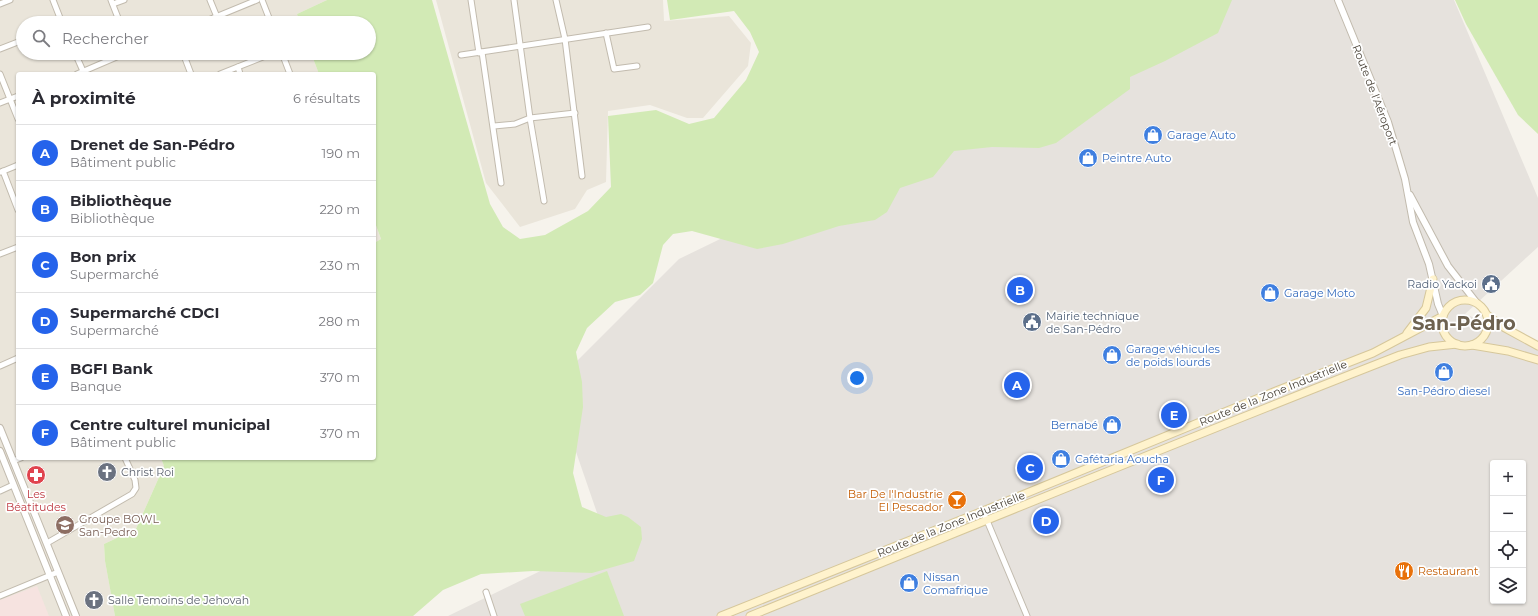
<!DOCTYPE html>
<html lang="fr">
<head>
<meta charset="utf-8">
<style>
	:root { --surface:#fff; --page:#f2f2f3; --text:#2b2b33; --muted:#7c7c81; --line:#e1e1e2; --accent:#2563eb }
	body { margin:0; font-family:Montserrat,sans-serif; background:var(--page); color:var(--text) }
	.controls { position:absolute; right:12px; bottom:12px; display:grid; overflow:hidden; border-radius:4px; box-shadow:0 1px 3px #0004 }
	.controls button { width:36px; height:36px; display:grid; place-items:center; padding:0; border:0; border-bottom:1px solid var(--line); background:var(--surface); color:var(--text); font:20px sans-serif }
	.you { position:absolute; left:857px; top:378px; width:14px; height:14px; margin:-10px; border:3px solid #fff; border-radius:50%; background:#1a73e8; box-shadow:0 0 0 6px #1a73e833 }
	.badge { display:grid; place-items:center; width:26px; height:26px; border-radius:50%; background:var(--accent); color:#fff; font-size:13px; font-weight:700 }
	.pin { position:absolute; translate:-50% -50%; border:2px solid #fff; box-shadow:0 1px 4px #0006 }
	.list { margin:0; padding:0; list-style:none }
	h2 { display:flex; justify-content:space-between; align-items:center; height:52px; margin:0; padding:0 16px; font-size:17px }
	h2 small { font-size:13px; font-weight:400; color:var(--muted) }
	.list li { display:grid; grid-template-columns:26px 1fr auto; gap:12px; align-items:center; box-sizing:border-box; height:56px; padding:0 16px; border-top:1px solid var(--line) }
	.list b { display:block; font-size:15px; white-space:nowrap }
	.list p { margin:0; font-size:13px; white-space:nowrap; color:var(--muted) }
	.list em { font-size:13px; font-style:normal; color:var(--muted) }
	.icon { flex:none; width:22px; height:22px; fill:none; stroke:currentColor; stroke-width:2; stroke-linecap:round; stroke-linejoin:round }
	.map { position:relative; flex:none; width:1538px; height:616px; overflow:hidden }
	.search { position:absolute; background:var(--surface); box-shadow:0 1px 3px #0004; left:16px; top:16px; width:360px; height:44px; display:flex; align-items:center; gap:10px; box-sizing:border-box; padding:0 14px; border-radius:22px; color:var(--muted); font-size:15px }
	.panel { position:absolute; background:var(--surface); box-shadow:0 1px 3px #0004; left:16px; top:72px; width:360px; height:388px; border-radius:4px }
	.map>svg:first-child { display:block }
	.residential { fill:#eae5da }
	.industrial { fill:#e6e2dd; fill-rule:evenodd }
	.medical { fill:#f6e3e0 }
	.green { fill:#d2eab5 }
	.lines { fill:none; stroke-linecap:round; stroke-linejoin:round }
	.minor-casing { stroke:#c2bbae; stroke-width:7 }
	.tertiary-casing { stroke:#c2bbae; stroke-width:8 }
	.secondary-casing { stroke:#d6c79b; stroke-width:9 }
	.minor { stroke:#fff; stroke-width:5 }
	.tertiary { stroke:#fff; stroke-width:6 }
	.secondary { stroke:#fff3cd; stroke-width:7 }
	.labels { text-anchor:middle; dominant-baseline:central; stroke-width:3.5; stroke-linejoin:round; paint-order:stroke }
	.street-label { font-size:11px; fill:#4b4439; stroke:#fff }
	.shop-label { font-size:11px; fill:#366cbe; stroke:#fff; text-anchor:start }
	.service-label { font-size:11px; fill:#4e5e75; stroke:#fff; text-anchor:end }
	.worship-label { font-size:11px; fill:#5b616d; stroke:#fff; text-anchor:start }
	.health-label { font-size:11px; fill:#be3a42; stroke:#fff }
	.food-label { font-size:11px; fill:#c56008; stroke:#fff; text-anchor:end }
	.education-label { font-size:11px; fill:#785e54; stroke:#fff; text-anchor:start }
	.town-label { font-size:19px; font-weight:bold; fill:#6e6250; stroke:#fff }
</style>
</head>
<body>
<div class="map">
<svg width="1538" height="616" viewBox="0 0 1538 616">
	<rect width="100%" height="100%" fill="#f6f3ec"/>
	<g class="residential">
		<polygon points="0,0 327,0 297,14 300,23 23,23 23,53 311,53 319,74 18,74 18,458 161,458 164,466 136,529 104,544 105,561 115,616 0,616"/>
		<polygon points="436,0 663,0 664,21 729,16 751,43 748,66 703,118 687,118 650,105 608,111 606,182 587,190 575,209 520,227 486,183"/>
		<polygon points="374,220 381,239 374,243"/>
	</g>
	<path class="industrial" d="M1212 0H1454L1538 198V247L1465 314 1538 344V616H448L606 539 553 385 679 259ZM1493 463H1523V601H1493Z"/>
	<polygon class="medical" points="37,586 49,616 0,616 0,600"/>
	<g class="green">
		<polygon points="327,0 432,0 490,204 503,227 520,239 545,235 588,211 611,187 608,116 656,110 689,124 714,118 746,80 759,52 750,32 734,11 670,20 667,0 1232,0 1218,33 1165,61 1130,77 1130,89 1056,143 1039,148 992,147 954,151 933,177 900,188 887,212 875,220 839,226 783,244 757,249 692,231 673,234 663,245 653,283 640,295 615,302 587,328 576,352 582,382 583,407 573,473 582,507 606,517 621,514 628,517 641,527 642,539 634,561 592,573 533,571 481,574 443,590 413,616 115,616 105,561 104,544 136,529 164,466 161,458 374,458 374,243 381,239 374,220 374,74 319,74 311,53 369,53 369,23 300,23 297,14"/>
		<polygon points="1455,0 1538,0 1538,134 1518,115 1466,24"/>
		<polygon points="607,571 624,616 525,616 520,604"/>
	</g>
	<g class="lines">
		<defs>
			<g id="minor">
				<polyline points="53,0 62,23"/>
				<polyline points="111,0 120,23"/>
				<polyline points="210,0 217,17"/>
				<polyline points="262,0 271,23"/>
				<polyline points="471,0 479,53"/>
				<polyline points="514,0 530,118 544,201"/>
				<polyline points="556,0 565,39 582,176"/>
				<polyline points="0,4 10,0"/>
				<polyline points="113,4 124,0"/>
				<polyline points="201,23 257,0"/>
				<polyline points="606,33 614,69 637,66"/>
				<polyline points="0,49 23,40"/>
				<polyline points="482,52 501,183"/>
				<polyline points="75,53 83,71"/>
				<polyline points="183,53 191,74"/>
				<polyline points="282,53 290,74"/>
				<polyline points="461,55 648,27"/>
				<polyline points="238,67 240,74"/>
				<polyline points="0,74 18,119"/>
				<polyline points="77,74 126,53"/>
				<polyline points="220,74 273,53"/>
				<polyline points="0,103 18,96"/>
				<polyline points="494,126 515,124 530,118 575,113"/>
				<polyline points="3,171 18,210"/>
				<polyline points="1,172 18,165"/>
				<polyline points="0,254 18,247"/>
				<polyline points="0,366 18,358"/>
				<polyline points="13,461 21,458"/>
				<polyline points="0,491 13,485"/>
				<polyline points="983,511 1027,616"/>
				<polyline points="47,543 132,494 136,488 135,480 125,458"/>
				<polyline points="486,592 494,616"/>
				<polyline points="0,596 58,572"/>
			</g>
			<g id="tertiary">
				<polyline points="1338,0 1388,122 1405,179 1413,222 1429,264 1438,304 1443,316"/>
				<polyline points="1410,195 1448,266 1476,302"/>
				<polyline points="0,428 76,616"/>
				<polyline points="0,451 66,616"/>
			</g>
			<g id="secondary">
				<circle cx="1465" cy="323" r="23"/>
				<polyline points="1487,315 1505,328 1538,346"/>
				<polyline points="1407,333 1426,308 1433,279"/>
				<polyline points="1472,345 1508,351 1538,360"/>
				<polyline points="721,616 983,511 1276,391 1373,353 1443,316"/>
				<path d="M750 616C966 529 1182 440 1400 355L1429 347 1457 344"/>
			</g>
		</defs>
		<use href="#minor" class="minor-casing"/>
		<use href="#tertiary" class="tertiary-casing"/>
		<use href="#secondary" class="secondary-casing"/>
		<use href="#minor" class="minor"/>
		<use href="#tertiary" class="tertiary"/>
		<use href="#secondary" class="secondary"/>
	</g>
	<defs>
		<symbol id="shop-disc" viewBox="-11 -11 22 22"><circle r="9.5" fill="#3f7fe0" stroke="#fff"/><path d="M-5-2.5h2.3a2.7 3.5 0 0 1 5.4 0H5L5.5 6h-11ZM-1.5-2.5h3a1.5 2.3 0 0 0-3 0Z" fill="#fff"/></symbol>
		<symbol id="civic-disc" viewBox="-11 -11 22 22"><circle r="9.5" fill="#5c6f8a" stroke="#fff"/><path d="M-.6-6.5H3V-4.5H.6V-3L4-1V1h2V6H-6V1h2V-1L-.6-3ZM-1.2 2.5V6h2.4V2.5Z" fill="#fff"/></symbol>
		<symbol id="church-disc" viewBox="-11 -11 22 22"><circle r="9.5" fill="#6b7280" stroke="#fff"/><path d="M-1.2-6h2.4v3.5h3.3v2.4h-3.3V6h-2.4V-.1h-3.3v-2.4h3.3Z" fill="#fff"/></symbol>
		<symbol id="pharmacy-disc" viewBox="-11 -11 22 22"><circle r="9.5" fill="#e0444e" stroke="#fff"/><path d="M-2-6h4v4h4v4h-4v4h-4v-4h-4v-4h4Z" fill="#fff"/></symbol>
		<symbol id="bar-disc" viewBox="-11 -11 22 22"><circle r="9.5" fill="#e8710a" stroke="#fff"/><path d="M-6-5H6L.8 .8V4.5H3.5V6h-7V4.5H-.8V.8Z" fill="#fff"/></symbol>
		<symbol id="university-disc" viewBox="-11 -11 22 22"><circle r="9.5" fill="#8d6e63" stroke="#fff"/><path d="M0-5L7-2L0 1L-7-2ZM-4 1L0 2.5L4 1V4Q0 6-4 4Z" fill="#fff"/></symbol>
		<symbol id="restaurant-disc" viewBox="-11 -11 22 22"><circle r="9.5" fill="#e8710a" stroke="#fff"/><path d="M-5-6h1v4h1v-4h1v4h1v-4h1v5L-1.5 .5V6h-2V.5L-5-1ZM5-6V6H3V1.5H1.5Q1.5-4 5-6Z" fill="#fff"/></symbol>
	</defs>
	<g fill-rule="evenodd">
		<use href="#shop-disc" x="1142" y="124" width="22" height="22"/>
		<use href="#shop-disc" x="1077" y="147" width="22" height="22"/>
		<use href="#civic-disc" x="1480" y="273" width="22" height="22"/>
		<use href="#shop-disc" x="1259" y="282" width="22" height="22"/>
		<use href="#civic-disc" x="1021" y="311" width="22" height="22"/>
		<use href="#shop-disc" x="1101" y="344" width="22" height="22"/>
		<use href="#shop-disc" x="1433" y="361" width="22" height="22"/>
		<use href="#shop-disc" x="1101" y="414" width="22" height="22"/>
		<use href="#shop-disc" x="1050" y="448" width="22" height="22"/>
		<use href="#church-disc" x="96" y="461" width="22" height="22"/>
		<use href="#pharmacy-disc" x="25" y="464" width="22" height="22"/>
		<use href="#bar-disc" x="946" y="489" width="22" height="22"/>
		<use href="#university-disc" x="54" y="514" width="22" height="22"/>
		<use href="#restaurant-disc" x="1393" y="560" width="22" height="22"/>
		<use href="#shop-disc" x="898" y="572" width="22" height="22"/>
		<use href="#church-disc" x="83" y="589" width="22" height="22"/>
	</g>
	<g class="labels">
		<g class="street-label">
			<text transform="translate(1375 95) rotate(69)">Route de l'Aéroport</text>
			<text transform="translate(1273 393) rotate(-22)">Route de la Zone Industrielle</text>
			<text transform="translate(951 524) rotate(-22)">Route de la Zone Industrielle</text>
		</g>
		<g class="shop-label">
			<text x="1167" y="135">Garage Auto</text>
			<text x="1102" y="158">Peintre Auto</text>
			<text x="1284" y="293">Garage Moto</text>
			<text x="1126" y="349">Garage véhicules<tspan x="1126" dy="13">de poids lourds</tspan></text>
			<text x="1444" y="391" text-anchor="middle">San-Pédro diesel</text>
			<text x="1098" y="425" text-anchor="end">Bernabé</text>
			<text x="1075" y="459">Cafétaria Aoucha</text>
			<text x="923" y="577">Nissan<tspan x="923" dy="13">Comafrique</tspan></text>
		</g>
		<g class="service-label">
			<text x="1477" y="284">Radio Yackoi</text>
			<text x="1046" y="316" text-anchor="start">Mairie technique<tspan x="1046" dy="13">de San-Pédro</tspan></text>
		</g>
		<g class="worship-label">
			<text x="121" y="472">Christ Roi</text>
			<text x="108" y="600">Salle Temoins de Jehovah</text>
		</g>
		<g class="health-label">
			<text x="36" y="494">Les<tspan x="36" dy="13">Béatitudes</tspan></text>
		</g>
		<g class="food-label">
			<text x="943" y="494">Bar De l'Industrie<tspan x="943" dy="13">El Pescador</tspan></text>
			<text x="1418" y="571" text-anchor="start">Restaurant</text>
		</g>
		<g class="education-label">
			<text x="79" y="519">Groupe BOWL<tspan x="79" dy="13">San-Pedro</tspan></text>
		</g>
		<g class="town-label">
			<text x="1464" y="323">San-Pédro</text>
		</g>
	</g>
</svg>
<div class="controls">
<button>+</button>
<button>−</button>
<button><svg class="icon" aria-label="locate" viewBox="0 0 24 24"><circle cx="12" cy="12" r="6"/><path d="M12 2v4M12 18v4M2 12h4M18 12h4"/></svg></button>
<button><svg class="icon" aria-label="layers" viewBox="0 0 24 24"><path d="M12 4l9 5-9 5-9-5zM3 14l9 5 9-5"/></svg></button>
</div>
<div class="you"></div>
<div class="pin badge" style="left:1017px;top:385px">A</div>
<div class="pin badge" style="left:1020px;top:290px">B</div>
<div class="pin badge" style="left:1030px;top:468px">C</div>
<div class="pin badge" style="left:1046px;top:521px">D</div>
<div class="pin badge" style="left:1174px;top:415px">E</div>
<div class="pin badge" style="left:1161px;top:480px">F</div>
<div class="search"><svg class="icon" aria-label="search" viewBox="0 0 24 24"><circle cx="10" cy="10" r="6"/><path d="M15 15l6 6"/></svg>Rechercher</div>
<section class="panel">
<h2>À proximité<small>6 résultats</small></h2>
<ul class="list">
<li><span class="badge">A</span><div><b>Drenet de San-Pédro</b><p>Bâtiment public</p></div><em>190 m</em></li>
<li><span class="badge">B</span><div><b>Bibliothèque</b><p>Bibliothèque</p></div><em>220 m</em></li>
<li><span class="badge">C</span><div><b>Bon prix</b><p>Supermarché</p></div><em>230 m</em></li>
<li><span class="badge">D</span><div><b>Supermarché CDCI</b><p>Supermarché</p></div><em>280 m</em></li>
<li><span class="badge">E</span><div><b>BGFI Bank</b><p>Banque</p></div><em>370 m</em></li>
<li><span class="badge">F</span><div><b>Centre culturel municipal</b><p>Bâtiment public</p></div><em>370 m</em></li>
</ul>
</section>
</div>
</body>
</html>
